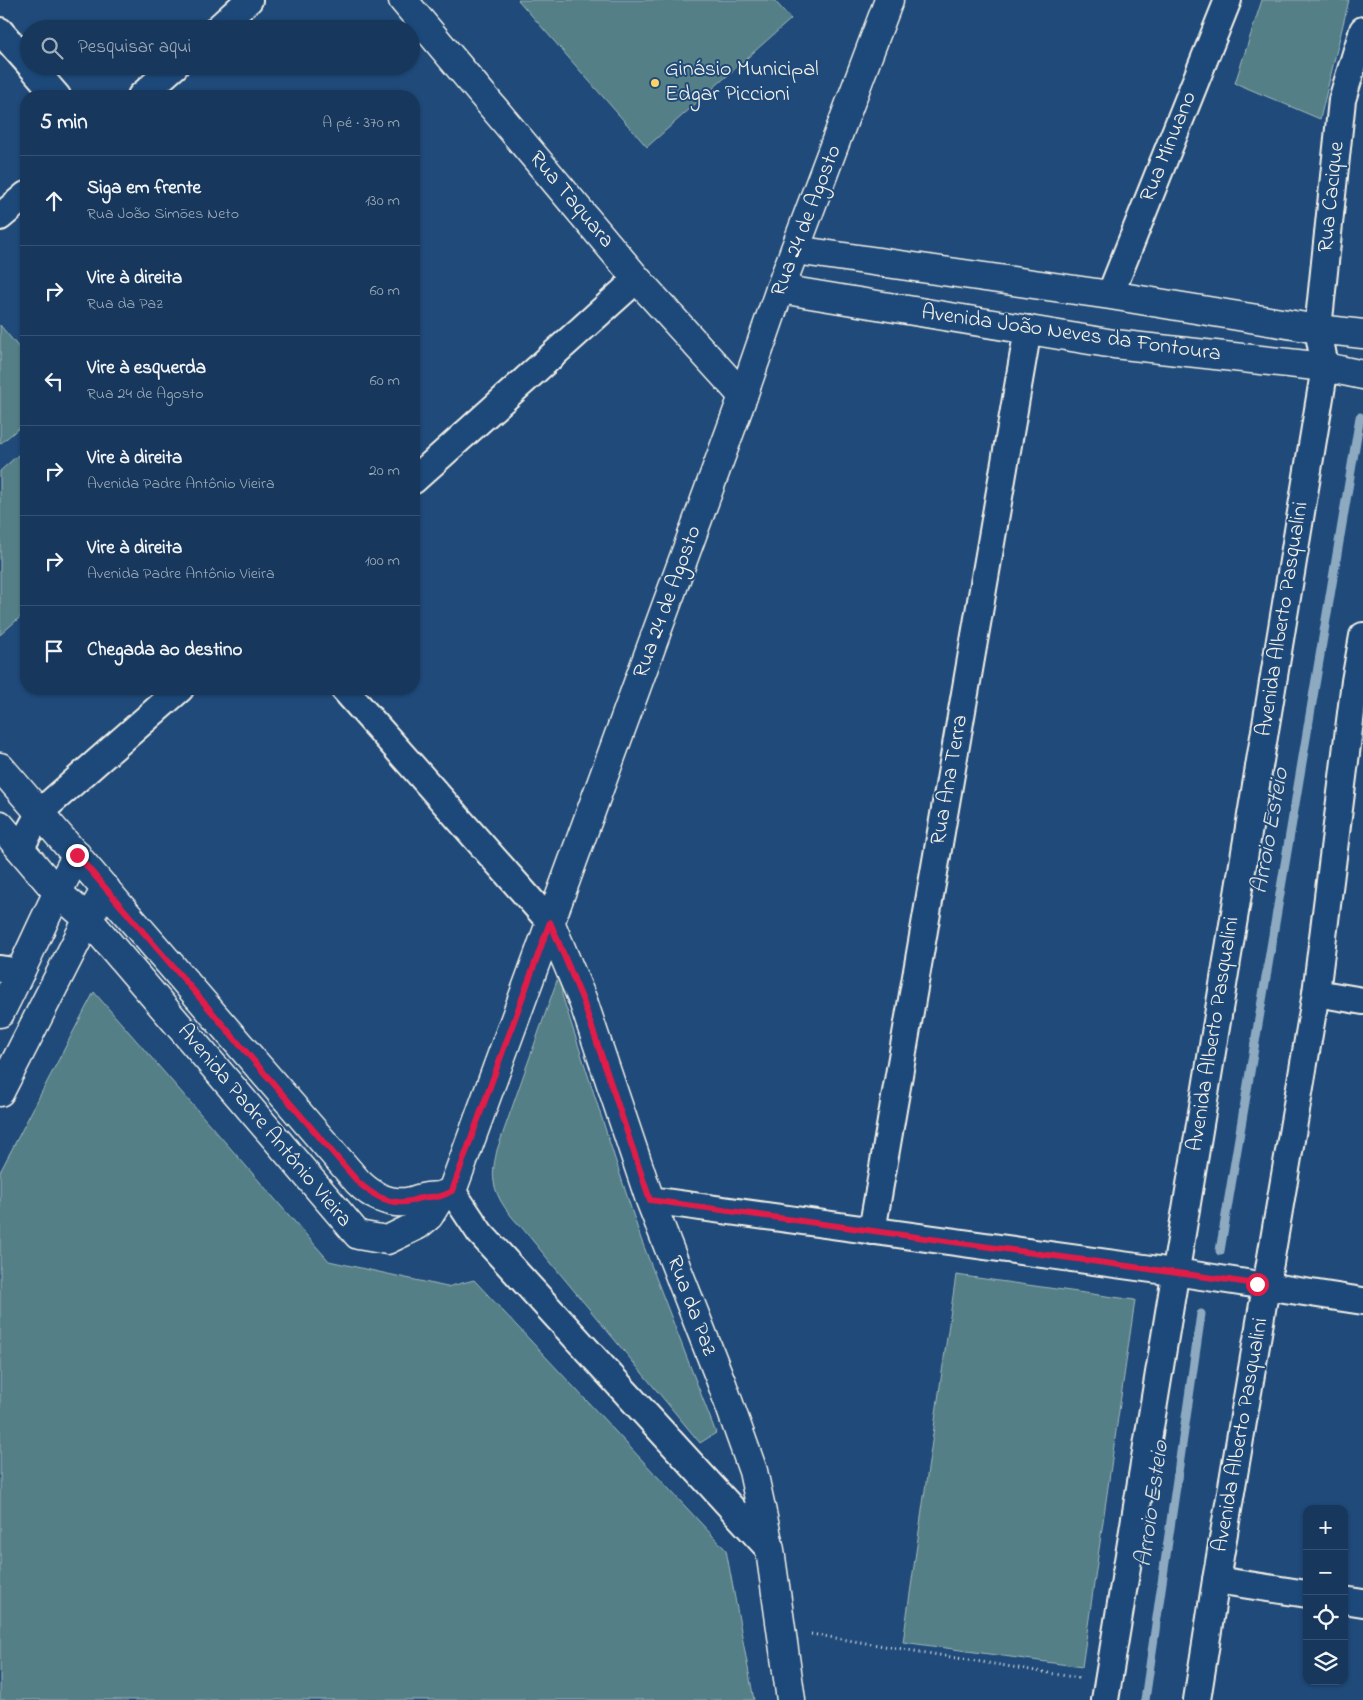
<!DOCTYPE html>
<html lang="pt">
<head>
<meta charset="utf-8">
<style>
	:root { --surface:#17385c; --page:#203f62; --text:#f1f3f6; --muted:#9eacbb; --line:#365272 }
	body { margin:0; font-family:"Indie Flower",sans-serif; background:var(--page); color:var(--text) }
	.controls { position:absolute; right:15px; bottom:15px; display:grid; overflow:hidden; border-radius:10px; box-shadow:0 1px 4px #0004 }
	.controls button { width:45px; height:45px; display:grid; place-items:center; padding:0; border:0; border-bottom:1px solid var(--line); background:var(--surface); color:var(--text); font:25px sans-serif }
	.stop { position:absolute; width:15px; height:15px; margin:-11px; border:4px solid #e11d48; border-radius:50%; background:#fff }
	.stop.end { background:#e11d48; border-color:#fff; box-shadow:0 1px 5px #0008 }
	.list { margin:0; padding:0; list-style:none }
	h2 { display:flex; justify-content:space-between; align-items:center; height:65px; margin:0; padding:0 20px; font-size:21px }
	h2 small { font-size:16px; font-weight:400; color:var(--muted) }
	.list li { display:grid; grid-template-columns:32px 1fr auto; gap:15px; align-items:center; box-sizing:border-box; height:90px; padding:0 20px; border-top:1px solid var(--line) }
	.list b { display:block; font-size:19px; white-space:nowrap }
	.list p { margin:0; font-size:16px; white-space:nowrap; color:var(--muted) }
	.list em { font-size:16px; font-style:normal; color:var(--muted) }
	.icon { flex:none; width:28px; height:28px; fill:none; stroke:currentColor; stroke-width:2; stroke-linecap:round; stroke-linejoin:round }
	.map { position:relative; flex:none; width:1363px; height:1700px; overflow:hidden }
	.search { position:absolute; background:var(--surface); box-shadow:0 1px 4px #0004; left:20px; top:20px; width:400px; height:55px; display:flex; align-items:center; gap:12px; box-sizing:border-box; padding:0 18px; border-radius:28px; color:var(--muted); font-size:19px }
	.panel { position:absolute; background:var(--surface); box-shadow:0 1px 4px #0004; left:20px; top:90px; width:400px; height:605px; border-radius:20px }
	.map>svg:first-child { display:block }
	.green { fill:#547f87; stroke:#a4b8b8 }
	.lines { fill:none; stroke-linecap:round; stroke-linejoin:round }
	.stream { stroke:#8eaac1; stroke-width:9 }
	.minor-casing { stroke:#f4f1e8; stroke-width:30 }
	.tertiary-casing { stroke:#f4f1e8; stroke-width:31 }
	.secondary-casing { stroke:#f4f1e8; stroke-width:31 }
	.path { stroke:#f4f1e8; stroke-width:3; stroke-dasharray:1 4; stroke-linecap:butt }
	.minor { stroke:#1f4a7a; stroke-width:26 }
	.tertiary { stroke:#1f4a7a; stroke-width:28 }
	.secondary { stroke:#1f4a7a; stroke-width:28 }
	.route { stroke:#e11d48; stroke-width:6 }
	.poi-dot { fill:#ffd166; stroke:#1f4a7a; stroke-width:2 }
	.labels { text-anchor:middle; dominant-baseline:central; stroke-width:4; stroke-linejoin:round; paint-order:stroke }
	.poi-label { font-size:22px; fill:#f4f1e8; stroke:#1f4a7a; text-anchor:start }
	.street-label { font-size:22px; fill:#f4f1e8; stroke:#1f4a7a }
	.water-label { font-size:24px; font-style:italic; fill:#dadfde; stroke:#1f4a7a }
</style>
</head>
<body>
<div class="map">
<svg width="1363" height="1700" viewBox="0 0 1363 1700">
	<rect width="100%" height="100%" fill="#1f4a7a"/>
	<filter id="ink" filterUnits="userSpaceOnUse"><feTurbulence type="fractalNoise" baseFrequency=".02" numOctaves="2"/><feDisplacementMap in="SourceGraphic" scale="10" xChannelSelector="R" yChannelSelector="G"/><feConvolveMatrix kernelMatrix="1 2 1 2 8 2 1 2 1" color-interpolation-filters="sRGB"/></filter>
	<g filter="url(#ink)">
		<g class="green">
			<polygon points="518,0 774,0 791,19 647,147"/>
			<polygon points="1262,0 1349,0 1320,119 1235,83"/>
			<polygon points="0,325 26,356 26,422 0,444"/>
			<polygon points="26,448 26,612 0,635 0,471"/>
			<path d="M561 969 562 995 641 1239 716 1433 700 1443 523 1229C511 1217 496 1199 494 1182 492 1171 495 1160 497 1150Z"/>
			<polygon points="94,992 329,1261 447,1287 474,1280 726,1550 754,1700 0,1700 0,1172"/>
			<polygon points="956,1275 1135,1300 1082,1667 903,1642"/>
		</g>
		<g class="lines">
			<g class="stream">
				<polyline points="1220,1251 1360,417"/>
				<polyline points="1145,1700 1201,1314"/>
			</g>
			<defs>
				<g id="minor">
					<polyline points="217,29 249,0"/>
					<polyline points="0,31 29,64"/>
					<polyline points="31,66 57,96"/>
					<polyline points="141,96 175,66"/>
					<polyline points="0,217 26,195"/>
					<polyline points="1110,295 1228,0"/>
					<polyline points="414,480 637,279"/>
					<polyline points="344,689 550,922"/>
					<polyline points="20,849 40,812 180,689"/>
					<polyline points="0,969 21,972"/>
					<polyline points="1316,993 1363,1001"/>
					<polyline points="452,1191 480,1233 770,1550"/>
					<polyline points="650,1200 1188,1274 1363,1301"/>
					<polyline points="872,1231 1028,329"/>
					<polyline points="1216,1580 1307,1594"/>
					<polyline points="1344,1600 1363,1603"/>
					<polyline points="1105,1700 1325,367 1318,329 1342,100 1363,30"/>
					<polyline points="1197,1700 1216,1580 1316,993 1355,681 1363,636"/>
				</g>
				<g id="tertiary">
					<polyline points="403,0 637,279 743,396"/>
					<polyline points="795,250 1110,295 1318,329 1363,334"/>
					<polyline points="780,289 1114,344 1325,367 1363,375"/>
					<polyline points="550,922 583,1001 650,1200 722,1384 753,1471 770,1550 791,1700"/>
					<path d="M0 1013C27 961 49 906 77 855"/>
					<polyline points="0,1092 88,919 106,889"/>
				</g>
				<g id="secondary">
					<path d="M0 767 358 1182C371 1195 390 1206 411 1201 414 1201 418 1198 422 1198 437 1195 436 1199 452 1191L743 396 780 289 889 0"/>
					<polyline points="0,825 57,892 88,919 358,1235 387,1240 418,1225 429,1216 440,1198"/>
				</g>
			</defs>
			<use href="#minor" class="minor-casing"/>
			<use href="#tertiary" class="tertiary-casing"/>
			<use href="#secondary" class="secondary-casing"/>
			<polyline class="path" points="811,1634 1079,1678"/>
			<use href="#minor" class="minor"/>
			<use href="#tertiary" class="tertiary"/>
			<use href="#secondary" class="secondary"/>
		</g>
	</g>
	<g class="lines" filter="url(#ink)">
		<path class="route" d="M77 855 358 1182C372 1195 390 1206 411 1201 414 1200 418 1198 422 1198 437 1195 436 1200 452 1191L550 922 583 1001 650 1200 1257 1284"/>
	</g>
	<circle class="poi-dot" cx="655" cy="83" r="5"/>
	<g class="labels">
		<g class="poi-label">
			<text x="665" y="70">Ginásio Municipal<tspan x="665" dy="25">Edgar Piccioni</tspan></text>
		</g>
		<g class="street-label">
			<text transform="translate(1169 147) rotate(-68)">Rua Minuano</text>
			<text transform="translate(1332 197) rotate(-84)">Rua Cacique</text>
			<text transform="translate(571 200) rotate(50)">Rua Taquara</text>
			<text transform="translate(807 221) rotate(-69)">Rua 24 de Agosto</text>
			<text transform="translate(1071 334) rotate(8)">Avenida João Neves da Fontoura</text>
			<text transform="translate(668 602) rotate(-70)">Rua 24 de Agosto</text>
			<text transform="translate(1283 619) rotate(-81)">Avenida Alberto Pasqualini</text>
			<text transform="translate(950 780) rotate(-80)">Rua Ana Terra</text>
			<text transform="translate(1214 1034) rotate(-81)">Avenida Alberto Pasqualini</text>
			<text transform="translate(264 1126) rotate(50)">Avenida Padre Antônio Vieira</text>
			<text transform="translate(691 1306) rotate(69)">Rua da Paz</text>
			<text transform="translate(1241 1435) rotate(-80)">Avenida Alberto Pasqualini</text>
		</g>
		<g class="water-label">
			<text transform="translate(1271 831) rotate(-80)">Arroio Esteio</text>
			<text transform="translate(1153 1504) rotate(-82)">Arroio Esteio</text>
		</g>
	</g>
</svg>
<div class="controls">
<button>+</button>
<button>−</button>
<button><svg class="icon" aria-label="locate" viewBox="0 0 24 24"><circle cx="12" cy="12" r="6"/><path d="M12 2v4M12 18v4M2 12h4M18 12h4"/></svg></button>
<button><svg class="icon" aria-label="layers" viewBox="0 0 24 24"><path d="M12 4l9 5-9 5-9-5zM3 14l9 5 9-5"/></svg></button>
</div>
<div class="stop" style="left:1257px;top:1284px"></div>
<div class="stop end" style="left:77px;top:855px"></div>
<div class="search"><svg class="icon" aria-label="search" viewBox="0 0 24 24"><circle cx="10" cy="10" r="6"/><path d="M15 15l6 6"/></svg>Pesquisar aqui</div>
<section class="panel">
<h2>5 min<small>A pé · 370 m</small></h2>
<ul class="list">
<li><svg class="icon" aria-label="ahead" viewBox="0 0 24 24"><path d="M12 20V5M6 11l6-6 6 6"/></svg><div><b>Siga em frente</b><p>Rua João Simões Neto</p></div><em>130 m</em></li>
<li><svg class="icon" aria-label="right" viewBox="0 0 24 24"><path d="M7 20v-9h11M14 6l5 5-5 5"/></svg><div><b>Vire à direita</b><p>Rua da Paz</p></div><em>60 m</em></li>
<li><svg class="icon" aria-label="left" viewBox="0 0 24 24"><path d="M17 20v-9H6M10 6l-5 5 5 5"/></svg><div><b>Vire à esquerda</b><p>Rua 24 de Agosto</p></div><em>60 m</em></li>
<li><svg class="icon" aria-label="right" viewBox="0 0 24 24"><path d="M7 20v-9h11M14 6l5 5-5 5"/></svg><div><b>Vire à direita</b><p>Avenida Padre Antônio Vieira</p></div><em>20 m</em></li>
<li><svg class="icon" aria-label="right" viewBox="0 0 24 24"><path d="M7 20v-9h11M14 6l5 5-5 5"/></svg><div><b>Vire à direita</b><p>Avenida Padre Antônio Vieira</p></div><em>100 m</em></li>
<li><svg class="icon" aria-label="arrive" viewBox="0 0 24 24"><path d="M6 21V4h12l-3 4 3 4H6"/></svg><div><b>Chegada ao destino</b></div></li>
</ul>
</section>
</div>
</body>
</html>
